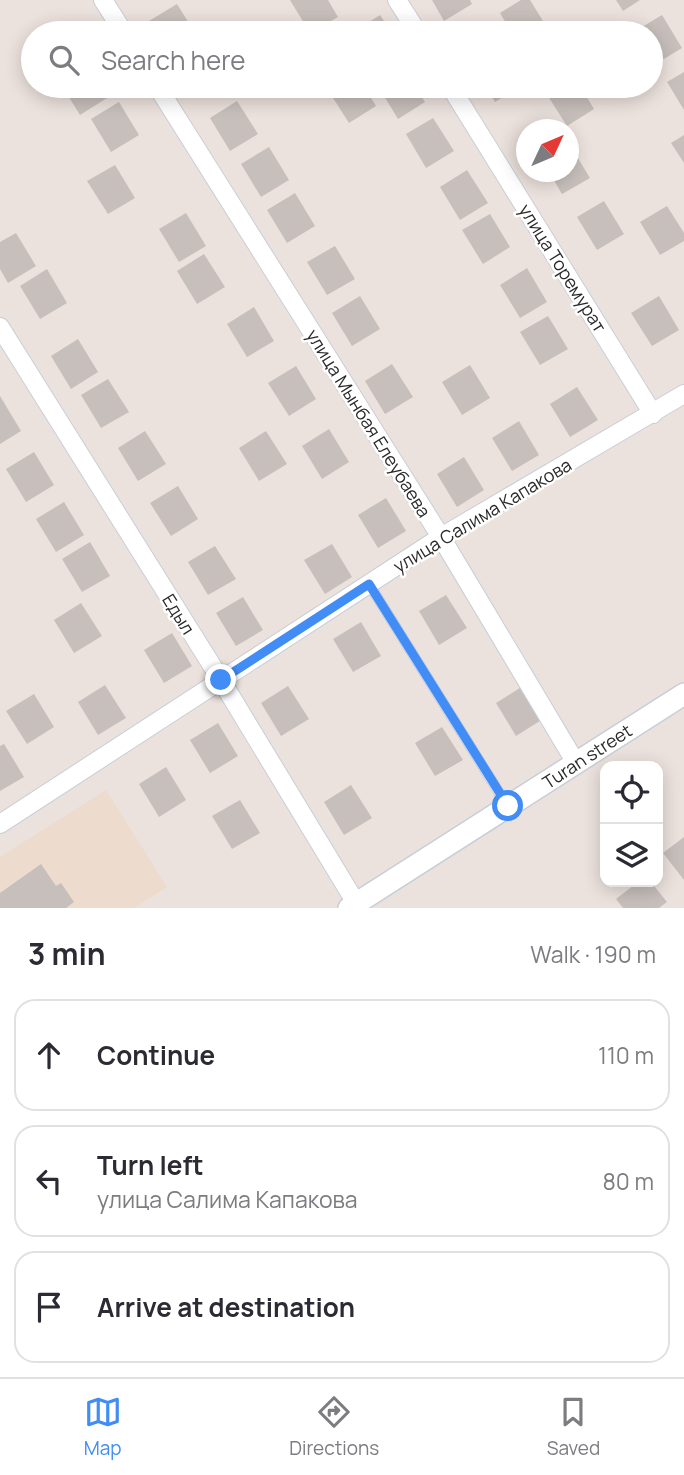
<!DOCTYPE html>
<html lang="en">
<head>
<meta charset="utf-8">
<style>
	:root { --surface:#fff; --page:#f7f7f7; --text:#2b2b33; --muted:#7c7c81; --line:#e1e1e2; --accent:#418cf5 }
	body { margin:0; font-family:Manrope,sans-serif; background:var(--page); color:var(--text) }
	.controls { position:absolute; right:21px; bottom:21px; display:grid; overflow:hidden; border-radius:14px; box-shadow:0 4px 18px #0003 }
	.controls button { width:63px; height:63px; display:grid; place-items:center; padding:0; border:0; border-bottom:2px solid var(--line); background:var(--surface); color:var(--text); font:35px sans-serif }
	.compass { position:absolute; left:516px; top:119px; width:63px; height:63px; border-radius:50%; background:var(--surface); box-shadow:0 4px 18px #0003; rotate:46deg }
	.stop { position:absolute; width:21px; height:21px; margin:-16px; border:5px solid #418cf5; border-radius:50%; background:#fff }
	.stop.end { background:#418cf5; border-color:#fff; box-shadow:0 2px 7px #0008 }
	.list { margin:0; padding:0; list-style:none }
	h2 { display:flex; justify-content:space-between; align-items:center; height:91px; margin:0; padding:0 28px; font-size:30px }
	h2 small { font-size:23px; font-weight:400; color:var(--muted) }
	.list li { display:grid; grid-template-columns:46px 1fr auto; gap:21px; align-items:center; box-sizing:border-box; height:112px; margin:0 14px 14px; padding:0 14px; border:2px solid var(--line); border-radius:21px }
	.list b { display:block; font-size:26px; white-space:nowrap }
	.list p { margin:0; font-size:23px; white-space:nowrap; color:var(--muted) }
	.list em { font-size:23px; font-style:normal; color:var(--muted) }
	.icon { flex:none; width:38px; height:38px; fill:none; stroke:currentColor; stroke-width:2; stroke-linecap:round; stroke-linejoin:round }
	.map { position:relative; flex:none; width:684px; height:908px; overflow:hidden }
	.search { position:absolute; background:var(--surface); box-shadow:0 4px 18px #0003; left:21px; right:21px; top:21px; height:77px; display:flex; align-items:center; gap:18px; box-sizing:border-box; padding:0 24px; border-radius:38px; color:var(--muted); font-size:26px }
	.sheet { height:469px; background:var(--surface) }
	nav { display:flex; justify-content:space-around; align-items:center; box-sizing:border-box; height:98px; border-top:2px solid var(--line); background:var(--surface); font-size:19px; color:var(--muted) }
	nav a { display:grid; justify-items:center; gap:4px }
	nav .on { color:var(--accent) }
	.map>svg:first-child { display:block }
	.education { fill:#eddbcd }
	.building { fill:#c7bfbc }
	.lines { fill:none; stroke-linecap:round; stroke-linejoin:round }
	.service-casing { stroke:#c8ced8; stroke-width:11 }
	.minor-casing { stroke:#c8ced8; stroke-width:20 }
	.tertiary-casing { stroke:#c8ced8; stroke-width:24 }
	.service { stroke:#fff; stroke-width:9 }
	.minor { stroke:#fff; stroke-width:18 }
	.tertiary { stroke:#fff; stroke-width:21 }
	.route { stroke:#418cf5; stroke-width:9 }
	.labels { text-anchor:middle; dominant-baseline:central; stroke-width:5; stroke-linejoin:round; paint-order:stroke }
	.street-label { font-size:18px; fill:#2a2a2a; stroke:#fff }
</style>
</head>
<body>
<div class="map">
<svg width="684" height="908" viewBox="0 0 684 908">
	<rect width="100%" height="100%" fill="#ece2dd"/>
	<polygon class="education" points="106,790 167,887 134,908 0,908 0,857"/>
	<g class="building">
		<polygon points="290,0 328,0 338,17 310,33"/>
		<polygon points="432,0 470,0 472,4 444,21"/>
		<polygon points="521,0 530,0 548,29 541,33 512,33 500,13"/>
		<polygon points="616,0 640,0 623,11"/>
		<polygon points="177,4 195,33 157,33 149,21"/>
		<polygon points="380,15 392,33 354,33 353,32"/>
		<polygon points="662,15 682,48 654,65 651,59 651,33 632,33"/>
		<polygon points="56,26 61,33 45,33"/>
		<polygon points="684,72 684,110 667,82"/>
		<polygon points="62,86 100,86 107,98 80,115"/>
		<polygon points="192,86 219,86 199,98"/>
		<polygon points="335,86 364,86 376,106 349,123 328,90"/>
		<polygon points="378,86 415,86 425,102 398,119"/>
		<polygon points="485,86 522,86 495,102"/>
		<polygon points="558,86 580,86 594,109 567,126 546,93"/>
		<polygon points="237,101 258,134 230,151 210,118"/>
		<polygon points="119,102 139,135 111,152 91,119"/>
		<polygon points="433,118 454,151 426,168 406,134"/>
		<polygon points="684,135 684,163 671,143"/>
		<polygon points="568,142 590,178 562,194 549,172 568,172"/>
		<polygon points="269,147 289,180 261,197 241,164"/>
		<polygon points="115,165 135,198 108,214 87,181"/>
		<polygon points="467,170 488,203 460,220 440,187"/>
		<polygon points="295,193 315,226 287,243 267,210"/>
		<polygon points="604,201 624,234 597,250 577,217"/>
		<polygon points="667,206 684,233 684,241 660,255 640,222"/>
		<polygon points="186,213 206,246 179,262 159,229"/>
		<polygon points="490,214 510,247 483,264 462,230"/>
		<polygon points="16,233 36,266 8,283 0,269 0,242"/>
		<polygon points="335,246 355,279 327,295 307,262"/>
		<polygon points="204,254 225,287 197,304 177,271"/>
		<polygon points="527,268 547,302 520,318 500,285"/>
		<polygon points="47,269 67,303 40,319 20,286"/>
		<polygon points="360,296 380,329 352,346 332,313"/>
		<polygon points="659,296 679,330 652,346 631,313"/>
		<polygon points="254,307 274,341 247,357 227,324"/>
		<polygon points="548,316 568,349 540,365 520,332"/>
		<polygon points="78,339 98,372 71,389 51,356"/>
		<polygon points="392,364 413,397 385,414 365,381"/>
		<polygon points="470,365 490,398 462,415 442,382"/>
		<polygon points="296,366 316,399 289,416 268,383"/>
		<polygon points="108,379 129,412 101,428 81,395"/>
		<polygon points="577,387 598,420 570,437 550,404"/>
		<polygon points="0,396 21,431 0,444"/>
		<polygon points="519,421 539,455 512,471 492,438"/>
		<polygon points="329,429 349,462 322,479 302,446"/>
		<polygon points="145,431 166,464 138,481 118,448"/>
		<polygon points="266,431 287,464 259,481 239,448"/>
		<polygon points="34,452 54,485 26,502 6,469"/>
		<polygon points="464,457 484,490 457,507 437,474"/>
		<polygon points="178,486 198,519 171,536 150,503"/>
		<polygon points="386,498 406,531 378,548 358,515"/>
		<polygon points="64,502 84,535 56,552 36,519"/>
		<polygon points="90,542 110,576 82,592 62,559"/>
		<polygon points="332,544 352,577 325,594 304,560"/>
		<polygon points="215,546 236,579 208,595 188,562"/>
		<polygon points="446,595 467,628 439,645 419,611"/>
		<polygon points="243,597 263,630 236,646 216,613"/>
		<polygon points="81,603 102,636 74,653 54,620"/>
		<polygon points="361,622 381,656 353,672 333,639"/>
		<polygon points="172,633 192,666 164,683 144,650"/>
		<polygon points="105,685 126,718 98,735 78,702"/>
		<polygon points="288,686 309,719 281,736 261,703"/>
		<polygon points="523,686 543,719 516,736 496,703"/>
		<polygon points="34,694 54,727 27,744 6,711"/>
		<polygon points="218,723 238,756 210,773 190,740"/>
		<polygon points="442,727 463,760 435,776 415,743"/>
		<polygon points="4,744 24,777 0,791 0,746"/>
		<polygon points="166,767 186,800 159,817 139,784"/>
		<polygon points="351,785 372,818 344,835 324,802"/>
		<polygon points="240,800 260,833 232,849 212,816"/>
		<polygon points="684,837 684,880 663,853"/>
		<polygon points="41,864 56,886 61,883 74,902 66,908 0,908 0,893"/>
		<polygon points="638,882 651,882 667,902 659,908 623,908 616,899"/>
	</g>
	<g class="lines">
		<defs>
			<polyline id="service" points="369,584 507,805"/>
			<g id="minor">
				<polyline points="103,0 124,33"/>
				<polyline points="397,0 418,33"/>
				<polyline points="157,86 441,537 576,763"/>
				<polyline points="450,86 653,414"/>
				<polyline points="0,327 221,680 356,903"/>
				<polyline points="0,824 441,537 684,394"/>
			</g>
			<polyline id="tertiary" points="349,908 684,694"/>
		</defs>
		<use href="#service" class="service-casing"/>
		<use href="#minor" class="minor-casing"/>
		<use href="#tertiary" class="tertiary-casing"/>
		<use href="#service" class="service"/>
		<use href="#minor" class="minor"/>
		<use href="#tertiary" class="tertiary"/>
	</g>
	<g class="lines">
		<polyline class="route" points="221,680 369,584 508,806"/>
	</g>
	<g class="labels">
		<g class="street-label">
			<text transform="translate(563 268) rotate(58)">улица Торемурат</text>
			<text transform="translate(369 423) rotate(58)">улица Мынбая Елеубаева</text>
			<text transform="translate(482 515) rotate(-31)">улица Салима Капакова</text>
			<text transform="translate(179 614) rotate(58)">Едыл</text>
			<text transform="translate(587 756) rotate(-33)">Turan street</text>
		</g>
	</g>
</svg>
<div class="controls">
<button><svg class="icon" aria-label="locate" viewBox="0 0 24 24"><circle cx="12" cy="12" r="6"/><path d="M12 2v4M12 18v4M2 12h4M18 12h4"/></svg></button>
<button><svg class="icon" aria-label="layers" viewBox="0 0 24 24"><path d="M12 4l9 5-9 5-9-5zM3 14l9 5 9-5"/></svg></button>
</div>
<svg class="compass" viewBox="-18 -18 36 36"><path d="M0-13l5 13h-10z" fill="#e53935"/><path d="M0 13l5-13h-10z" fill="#7c7c81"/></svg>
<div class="stop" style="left:508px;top:806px"></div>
<div class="stop end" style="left:221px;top:680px"></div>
<div class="search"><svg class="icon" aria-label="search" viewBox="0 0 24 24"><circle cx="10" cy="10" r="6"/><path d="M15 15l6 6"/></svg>Search here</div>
</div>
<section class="sheet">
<h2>3 min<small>Walk · 190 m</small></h2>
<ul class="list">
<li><svg class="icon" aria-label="ahead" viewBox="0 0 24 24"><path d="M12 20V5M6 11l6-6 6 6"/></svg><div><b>Continue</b></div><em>110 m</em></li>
<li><svg class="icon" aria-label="left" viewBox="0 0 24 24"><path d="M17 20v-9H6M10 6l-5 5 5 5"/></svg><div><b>Turn left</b><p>улица Салима Капакова</p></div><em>80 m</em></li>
<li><svg class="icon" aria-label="arrive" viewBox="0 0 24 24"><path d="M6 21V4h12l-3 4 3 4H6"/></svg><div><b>Arrive at destination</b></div></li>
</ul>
</section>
<nav>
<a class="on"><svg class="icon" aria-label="map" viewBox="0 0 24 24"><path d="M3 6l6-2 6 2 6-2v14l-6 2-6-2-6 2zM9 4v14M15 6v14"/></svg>Map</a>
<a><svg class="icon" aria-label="directions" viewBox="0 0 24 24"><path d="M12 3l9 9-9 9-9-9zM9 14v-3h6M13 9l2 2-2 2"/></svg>Directions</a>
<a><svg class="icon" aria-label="saved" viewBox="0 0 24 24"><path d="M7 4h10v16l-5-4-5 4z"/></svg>Saved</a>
</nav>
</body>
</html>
